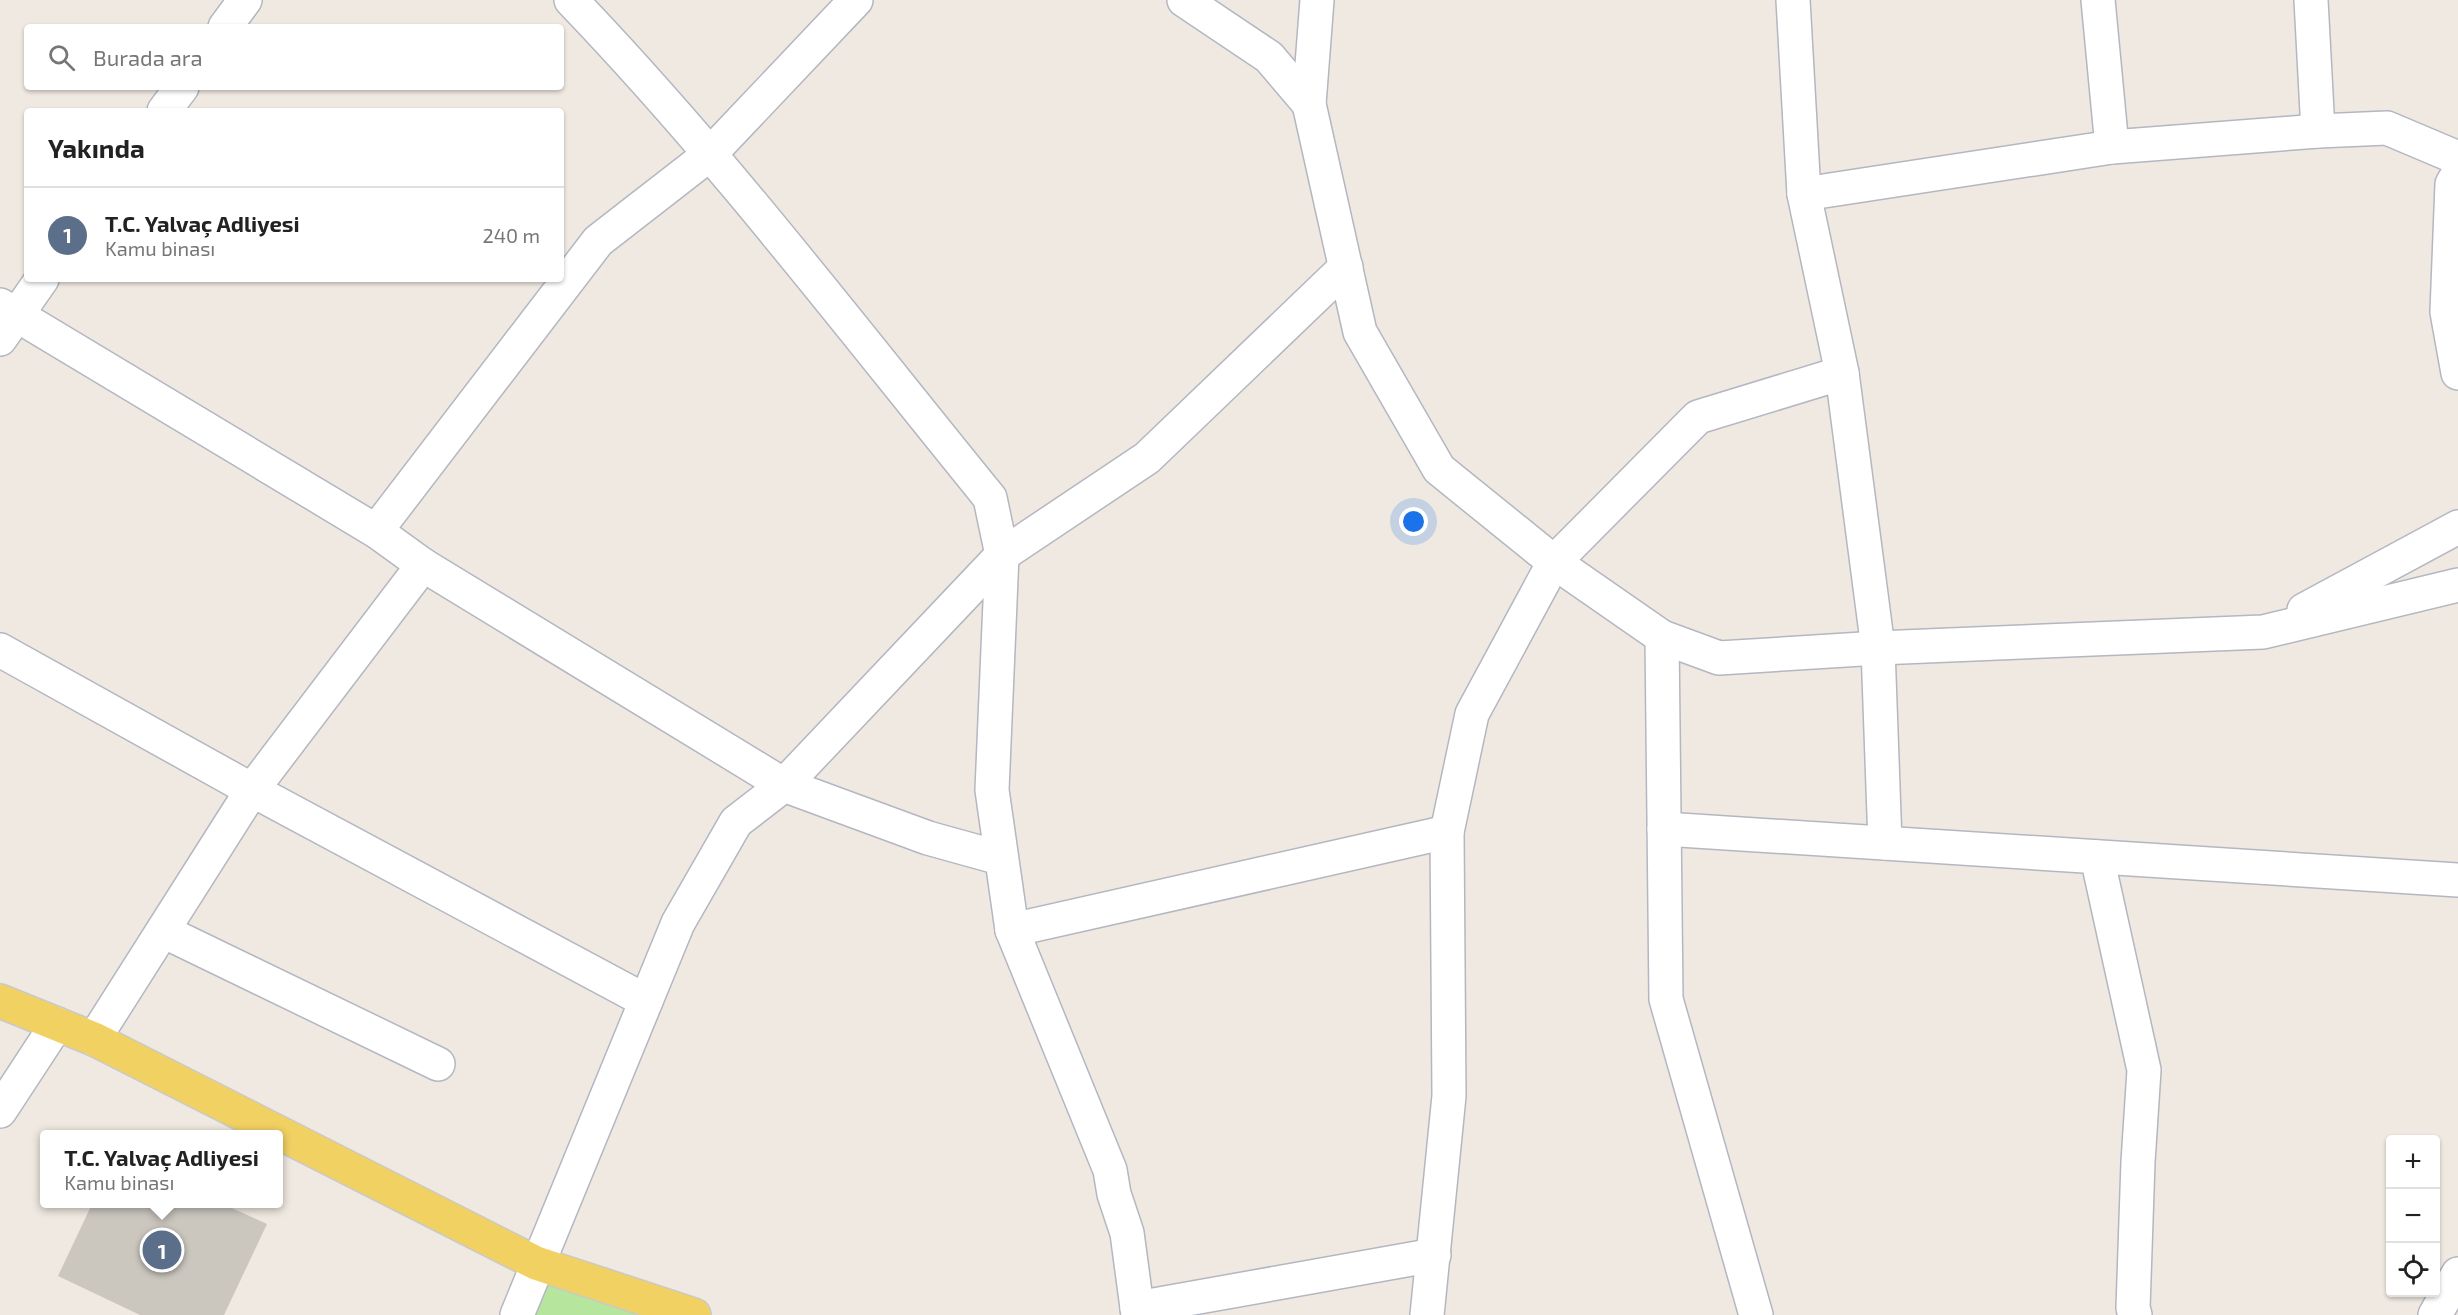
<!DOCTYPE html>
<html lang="tr">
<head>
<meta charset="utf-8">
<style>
	:root { --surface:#fff; --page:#f2f2f2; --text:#222; --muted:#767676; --line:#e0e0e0; --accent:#4264fb }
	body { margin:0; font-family:"Exo 2",sans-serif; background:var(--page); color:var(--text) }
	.controls { position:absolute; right:18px; bottom:18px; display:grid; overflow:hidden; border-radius:6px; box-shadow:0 2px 4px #0004 }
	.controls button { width:54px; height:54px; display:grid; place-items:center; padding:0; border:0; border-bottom:2px solid var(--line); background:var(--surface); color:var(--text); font:30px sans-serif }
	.you { position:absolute; left:1414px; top:522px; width:21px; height:21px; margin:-15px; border:4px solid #fff; border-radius:50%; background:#1a73e8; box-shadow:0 0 0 9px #1a73e833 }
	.badge { display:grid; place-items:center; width:39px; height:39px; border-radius:50%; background:var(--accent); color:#fff; font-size:20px; font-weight:700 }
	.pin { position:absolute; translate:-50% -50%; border:3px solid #fff; box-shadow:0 2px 6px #0006 }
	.popup { position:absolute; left:40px; top:1130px; width:243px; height:78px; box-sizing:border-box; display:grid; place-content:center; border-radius:6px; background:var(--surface); filter:drop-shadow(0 2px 4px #0005); font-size:20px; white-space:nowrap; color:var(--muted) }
	.popup b { font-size:22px; color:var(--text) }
	.popup::after { content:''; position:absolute; left:50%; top:100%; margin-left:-12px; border:12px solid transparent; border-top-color:var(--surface) }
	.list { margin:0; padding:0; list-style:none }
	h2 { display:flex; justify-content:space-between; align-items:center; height:78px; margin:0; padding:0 24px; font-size:26px }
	h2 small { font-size:20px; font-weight:400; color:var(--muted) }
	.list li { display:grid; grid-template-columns:39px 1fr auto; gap:18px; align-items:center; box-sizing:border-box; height:96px; padding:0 24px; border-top:2px solid var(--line) }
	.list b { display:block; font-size:22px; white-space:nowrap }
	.list p { margin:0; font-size:20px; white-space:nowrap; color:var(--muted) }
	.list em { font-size:20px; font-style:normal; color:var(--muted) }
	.icon { flex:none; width:33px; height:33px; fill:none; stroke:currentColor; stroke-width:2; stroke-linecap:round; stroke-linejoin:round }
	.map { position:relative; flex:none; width:2458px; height:1315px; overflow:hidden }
	.search { position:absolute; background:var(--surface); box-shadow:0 2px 4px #0004; left:24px; top:24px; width:540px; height:66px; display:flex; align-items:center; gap:15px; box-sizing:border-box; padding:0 21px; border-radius:6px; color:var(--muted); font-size:22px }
	.panel { position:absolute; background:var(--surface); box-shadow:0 2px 4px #0004; left:24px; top:108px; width:540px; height:174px; border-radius:6px }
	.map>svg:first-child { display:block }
	.green { fill:#b6e59e }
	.building { fill:#cbc7bf }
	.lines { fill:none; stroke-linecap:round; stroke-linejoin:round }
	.minor-casing { stroke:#b4b7c1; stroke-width:36 }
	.major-casing { stroke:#c9c9c9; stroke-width:36 }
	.minor { stroke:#fff; stroke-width:33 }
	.major { stroke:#f2d163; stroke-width:33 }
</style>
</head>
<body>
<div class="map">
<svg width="2458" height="1315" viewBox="0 0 2458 1315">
	<rect width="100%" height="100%" fill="#efe9e1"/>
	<polygon class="green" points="536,1263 694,1315 534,1315"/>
	<polygon class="building" points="92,1204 223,1204 267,1224 224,1315 140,1315 58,1276"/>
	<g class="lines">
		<defs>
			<g id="minor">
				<path d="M571 0C721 156 853 330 990 498L1002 555 992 790 1012 930 1110 1170 1114 1194 1127 1233 1138 1315"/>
				<polyline points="1184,0 1269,57 1309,104"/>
				<polyline points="1317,0 1309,104 1360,332 1439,469 1554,562 1662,637 1719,658 1878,648 2263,632 2458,585"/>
				<polyline points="1793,0 1804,194 1842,373 1878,648 1885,843"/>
				<polyline points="2098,0 2112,147"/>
				<polyline points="2311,0 2318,131"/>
				<polyline points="225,27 245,0"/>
				<polyline points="164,111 182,87"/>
				<polyline points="2458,174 2452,184 2447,312 2458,373"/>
				<polyline points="1804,194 2112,147 2318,131 2387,128 2458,158"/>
				<polyline points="0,305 376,531 423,565 784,785 928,838 1000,858"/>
				<polyline points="0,339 42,279"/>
				<polyline points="376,531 598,241 710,154 856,0"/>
				<polyline points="2304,610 2458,527"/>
				<polyline points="1662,637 1666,999 1756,1315"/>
				<polyline points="0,650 252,790 646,1001"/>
				<polyline points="1664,829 2458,880"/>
				<polyline points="2097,857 2144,1070 2138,1162 2133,1308 2135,1315"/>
				<polyline points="1012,930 1447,832"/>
				<polyline points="163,931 438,1064"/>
				<polyline points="94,1039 252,790 423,565"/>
				<polyline points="0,1111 57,1024"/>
				<polyline points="1137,1308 1434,1255"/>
				<polyline points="517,1315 678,923 736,822 784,785 1002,555 1147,458 1346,267"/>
				<polyline points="1427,1315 1449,1096 1447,832 1472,714 1554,562 1698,417 1842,373"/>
				<polyline points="2435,1315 2458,1274"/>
			</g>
			<polyline id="major" points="0,1001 94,1039 536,1263 694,1315"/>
		</defs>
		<use href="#minor" class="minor-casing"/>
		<use href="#major" class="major-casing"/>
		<use href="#minor" class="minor"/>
		<use href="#major" class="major"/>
	</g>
</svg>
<div class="controls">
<button>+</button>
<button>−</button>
<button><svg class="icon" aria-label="locate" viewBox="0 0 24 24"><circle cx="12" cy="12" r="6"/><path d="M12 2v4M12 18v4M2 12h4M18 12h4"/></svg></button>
</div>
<div class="you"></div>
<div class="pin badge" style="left:162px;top:1250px;background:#5c6f8a">1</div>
<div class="popup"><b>T.C. Yalvaç Adliyesi</b>Kamu binası</div>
<div class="search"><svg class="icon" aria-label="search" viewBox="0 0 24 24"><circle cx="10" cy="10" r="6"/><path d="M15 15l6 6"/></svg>Burada ara</div>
<section class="panel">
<h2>Yakında<small></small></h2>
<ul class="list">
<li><span class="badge" style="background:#5c6f8a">1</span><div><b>T.C. Yalvaç Adliyesi</b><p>Kamu binası</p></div><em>240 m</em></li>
</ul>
</section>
</div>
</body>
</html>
